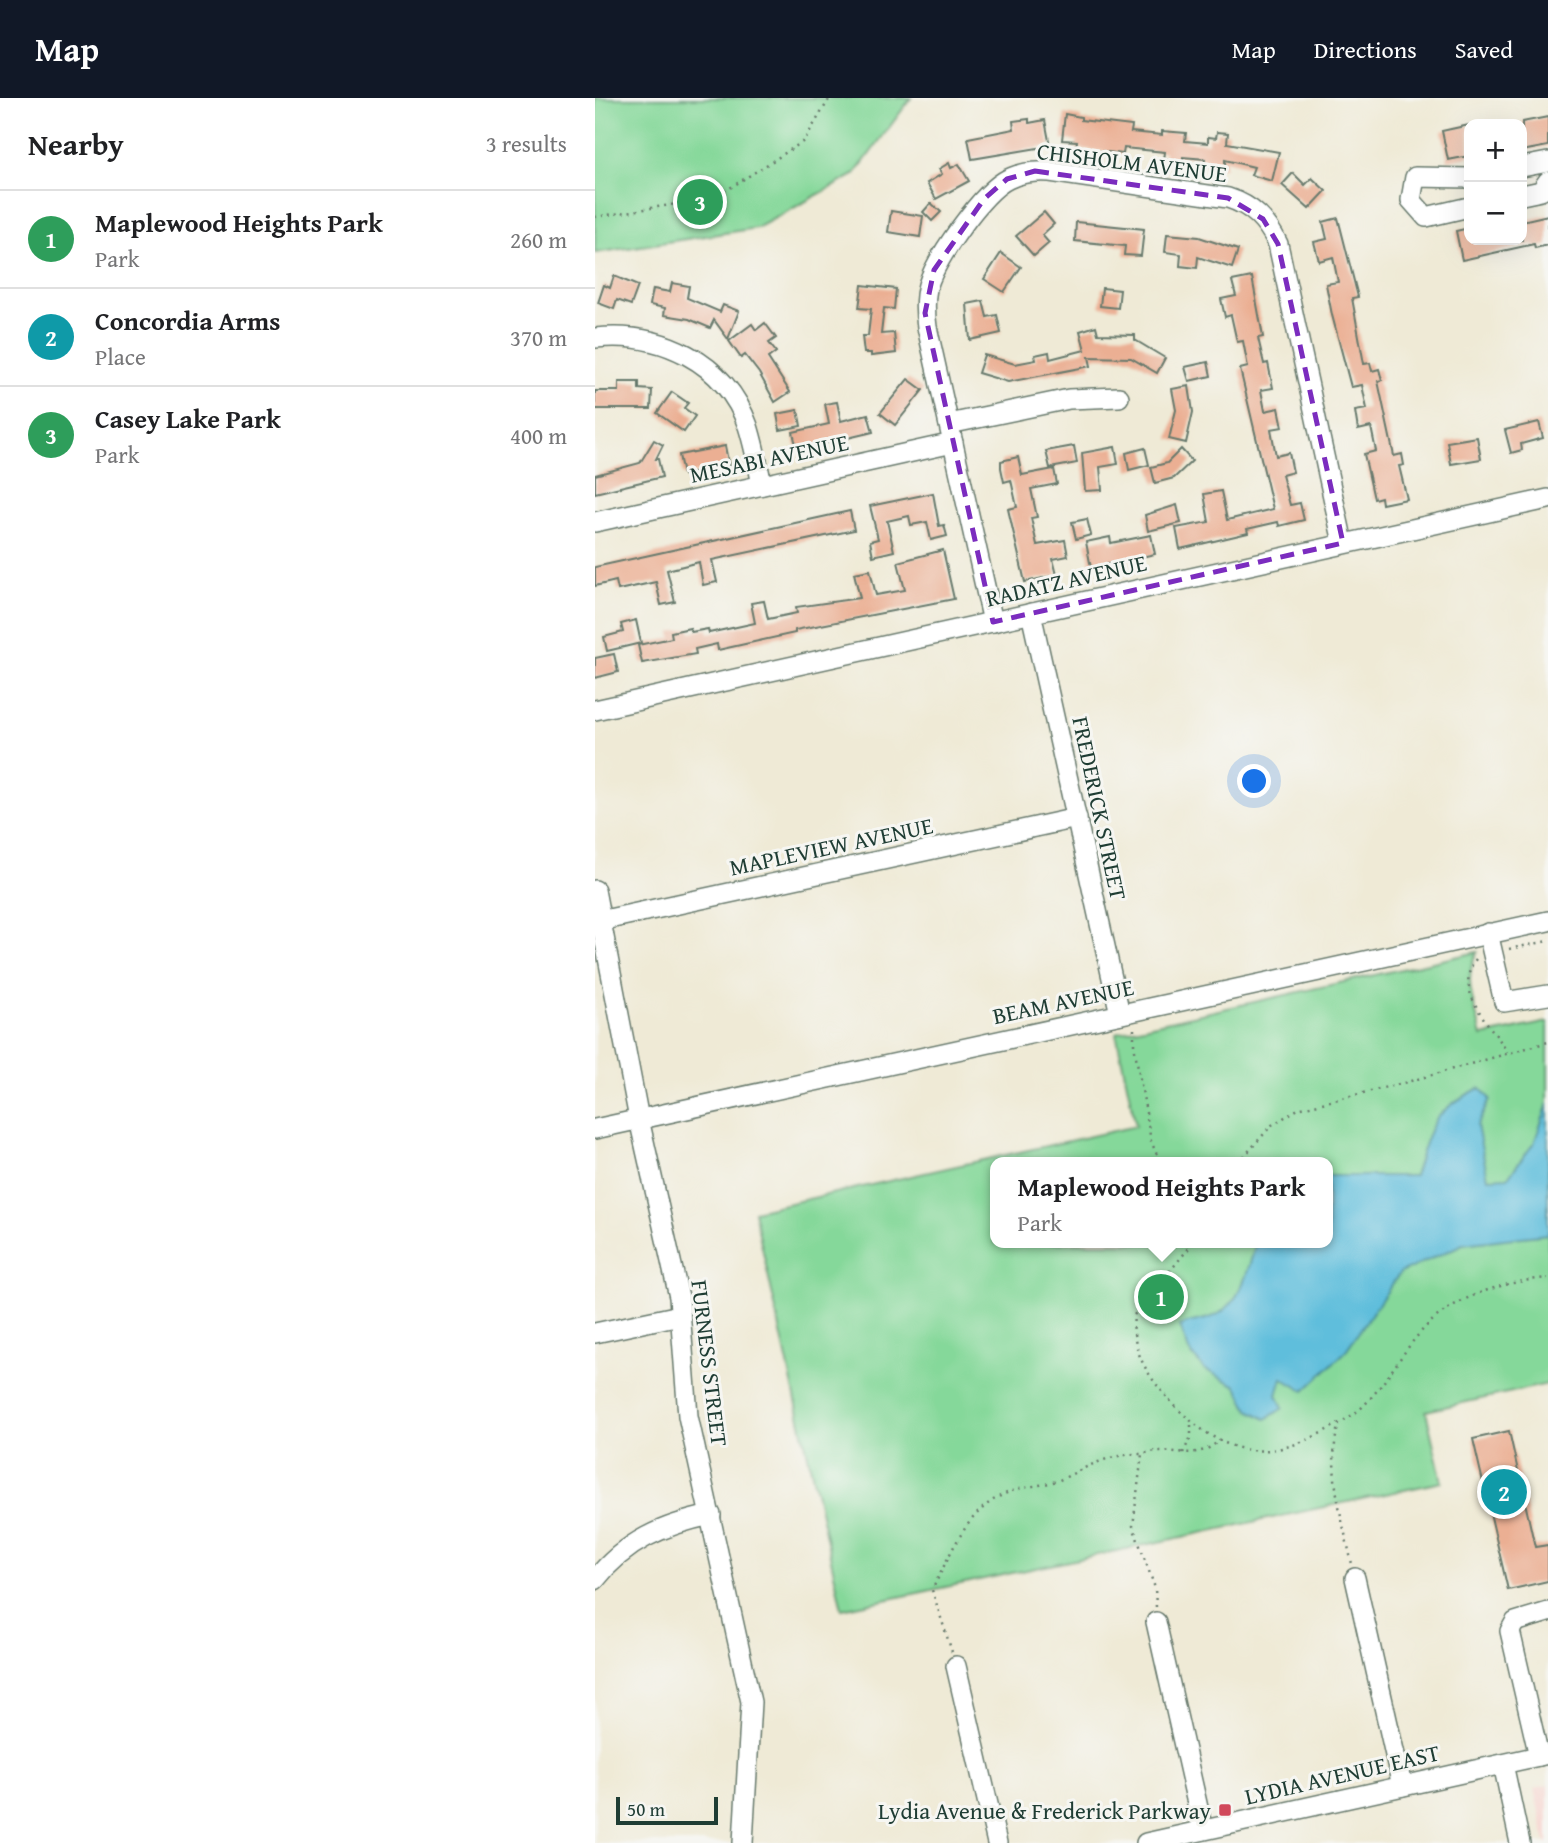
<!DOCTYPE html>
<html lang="en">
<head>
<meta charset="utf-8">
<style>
	:root { --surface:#fff; --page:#f6f6f6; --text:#202124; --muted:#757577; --line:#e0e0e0; --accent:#111827 }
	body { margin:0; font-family:"Gentium Book Plus",serif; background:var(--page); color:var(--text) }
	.controls { position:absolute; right:21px; top:21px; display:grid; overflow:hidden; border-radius:14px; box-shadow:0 7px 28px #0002 }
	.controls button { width:63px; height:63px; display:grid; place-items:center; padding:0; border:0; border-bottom:2px solid var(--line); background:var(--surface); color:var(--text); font:35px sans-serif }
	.scale { position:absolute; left:21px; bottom:18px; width:102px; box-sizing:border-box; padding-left:7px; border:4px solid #1f3d34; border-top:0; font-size:19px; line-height:24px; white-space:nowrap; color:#1f3d34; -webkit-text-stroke:5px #f6f6f2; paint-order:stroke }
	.you { position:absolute; left:660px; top:684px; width:24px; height:24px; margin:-18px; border:5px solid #fff; border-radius:50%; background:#1a73e8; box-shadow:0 0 0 10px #1a73e833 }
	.badge { display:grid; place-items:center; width:46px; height:46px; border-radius:50%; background:var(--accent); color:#fff; font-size:23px; font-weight:700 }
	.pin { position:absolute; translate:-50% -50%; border:4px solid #fff; box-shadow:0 2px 7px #0006 }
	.popup { position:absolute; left:395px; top:1059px; width:343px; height:91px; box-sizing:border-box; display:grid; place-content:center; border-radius:14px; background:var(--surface); filter:drop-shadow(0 2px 5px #0005); font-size:23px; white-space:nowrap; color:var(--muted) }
	.popup b { font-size:26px; color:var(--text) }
	.popup::after { content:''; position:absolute; left:50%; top:100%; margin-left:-14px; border:14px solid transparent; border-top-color:var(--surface) }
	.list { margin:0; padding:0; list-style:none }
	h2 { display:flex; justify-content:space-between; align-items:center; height:91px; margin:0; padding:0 28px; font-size:30px }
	h2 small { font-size:23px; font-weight:400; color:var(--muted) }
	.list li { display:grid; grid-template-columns:46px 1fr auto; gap:21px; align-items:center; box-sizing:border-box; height:98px; padding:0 28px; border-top:2px solid var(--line) }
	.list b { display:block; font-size:26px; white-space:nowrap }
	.list p { margin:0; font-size:23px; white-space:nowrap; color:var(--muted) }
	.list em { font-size:23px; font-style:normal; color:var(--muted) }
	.map { position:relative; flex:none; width:953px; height:1745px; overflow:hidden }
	header { display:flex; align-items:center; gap:42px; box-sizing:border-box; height:98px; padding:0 35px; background:var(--accent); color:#fff }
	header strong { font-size:33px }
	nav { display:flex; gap:38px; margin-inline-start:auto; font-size:24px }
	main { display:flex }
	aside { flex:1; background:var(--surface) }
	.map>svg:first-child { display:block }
	.built { fill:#f7d0ca }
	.green { fill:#85d89a; stroke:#528a67; stroke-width:2; fill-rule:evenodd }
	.water { fill:#5ebedc; stroke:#3e7e88; stroke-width:2 }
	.building { fill:#ebaf93 }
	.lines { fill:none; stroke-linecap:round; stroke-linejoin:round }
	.minor-casing { stroke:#687a6d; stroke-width:22 }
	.path { stroke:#687a6d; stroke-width:2.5; stroke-dasharray:2 5; stroke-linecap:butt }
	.minor { stroke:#fff; stroke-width:19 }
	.marked { fill:none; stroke:#7b2cbf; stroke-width:5; stroke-dasharray:14 9; stroke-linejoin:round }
	.poi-dot { fill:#d1495b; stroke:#f6f6f2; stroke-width:2.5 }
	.labels { text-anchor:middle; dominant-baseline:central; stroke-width:6; stroke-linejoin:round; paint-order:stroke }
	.street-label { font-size:23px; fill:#1f3d34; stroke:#f6f6f2 }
	.poi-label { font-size:23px; fill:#1f3d34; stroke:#f6f6f2; text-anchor:end }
</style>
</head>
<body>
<header>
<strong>Map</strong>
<nav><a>Map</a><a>Directions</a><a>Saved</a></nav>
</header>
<main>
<aside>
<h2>Nearby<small>3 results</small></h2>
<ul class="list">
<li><span class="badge" style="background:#2e9e5b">1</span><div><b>Maplewood Heights Park</b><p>Park</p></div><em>260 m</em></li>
<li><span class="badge" style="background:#0f9aa8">2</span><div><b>Concordia Arms</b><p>Place</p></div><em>370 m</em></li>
<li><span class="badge" style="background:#2e9e5b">3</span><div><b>Casey Lake Park</b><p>Park</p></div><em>400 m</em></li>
</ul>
</aside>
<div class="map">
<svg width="953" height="1745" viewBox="0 0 953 1745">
	<rect width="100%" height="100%" fill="#f6f6f2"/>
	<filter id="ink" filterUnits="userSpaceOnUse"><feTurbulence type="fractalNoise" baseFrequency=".0143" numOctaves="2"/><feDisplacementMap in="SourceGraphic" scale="14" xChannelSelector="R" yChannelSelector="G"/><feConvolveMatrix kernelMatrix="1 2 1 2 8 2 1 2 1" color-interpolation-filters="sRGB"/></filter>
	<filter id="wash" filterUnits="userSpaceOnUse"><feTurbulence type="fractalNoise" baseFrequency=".00686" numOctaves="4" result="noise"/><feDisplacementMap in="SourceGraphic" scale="28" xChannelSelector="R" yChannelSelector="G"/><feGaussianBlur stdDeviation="1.57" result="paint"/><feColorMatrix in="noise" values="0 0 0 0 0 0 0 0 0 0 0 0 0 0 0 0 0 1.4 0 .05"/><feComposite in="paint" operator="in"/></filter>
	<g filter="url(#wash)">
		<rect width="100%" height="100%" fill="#efead6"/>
		<polygon class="built" points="953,1687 953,1745 951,1745 939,1691"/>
		<g class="green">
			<polygon points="0,0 316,0 259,77 162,130 0,155"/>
			<path d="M882 854C867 882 880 908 887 938L953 924V1286L831 1313 847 1384 247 1511 159 1113 541 1028 521 935ZM400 1064H732V1145H400Z"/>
		</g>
		<path class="water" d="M885 990 895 1001 882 1028 893 1080 913 1079 939 1045 953 1006V1136L868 1146 805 1175 749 1255 709 1293 687 1280 682 1297 688 1310 671 1321 654 1312 642 1288 609 1271 594 1253 585 1228C595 1223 607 1223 617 1219 646 1208 653 1172 661 1145H732V1078H819C836 1028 835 1014 885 990Z"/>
		<g id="blocks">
			<g class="building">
				<polygon points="470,16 486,19 486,22 537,28 536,34 567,37 567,33 591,35 590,43 613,45 613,39 621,40 622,34 633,35 632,45 684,54 677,83 656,77 659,69 630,62 630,70 609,68 610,61 588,59 588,64 569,62 570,54 529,50 528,56 481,50 482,43 467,42"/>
				<polygon points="953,19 953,48 927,53 927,24"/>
				<polygon points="434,21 434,25 450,22 455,48 377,61 373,40 419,31 418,23"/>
				<polygon points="874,27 874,58 853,62 847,33"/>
				<polygon points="354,65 356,70 364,66 374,83 341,101 332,85 347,76 344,71"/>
				<polygon points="698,75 710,87 717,80 731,93 714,111 687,87"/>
				<polygon points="336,105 346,114 337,123 328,114"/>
				<polygon points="296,113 328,118 325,139 293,134"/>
				<polygon points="449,114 459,126 447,137 454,145 439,158 421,138"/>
				<polygon points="953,117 953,147 940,150 939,146 867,162 861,133 874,130 874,142 927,142 927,123"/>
				<polygon points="743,120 763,199 757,200 769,266 775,265 777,273 784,271 787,282 783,283 799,358 807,356 809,367 804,368 812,401 787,406 786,399 779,401 769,356 781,353 776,329 763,332 760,313 772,311 767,287 756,289 737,217 731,186 743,184 738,159 724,163 719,144 732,141 728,124"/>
				<polygon points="481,124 549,131 546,158 529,157 530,148 480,143"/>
				<polygon points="572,136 604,139 643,152 637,170 603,159 602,170 585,168 586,156 570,154"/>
				<polygon points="406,155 426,169 409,194 389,181"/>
				<polygon points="19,178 43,188 36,207 22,202 19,211 3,205 9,187 15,190"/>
				<polygon points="657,179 668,239 663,240 669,266 673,265 678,290 666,292 670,313 684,310 688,329 676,331 681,358 694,355 698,374 687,377 695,407 705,405 709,422 684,428 683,424 652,431 653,435 585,451 581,430 614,424 609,396 626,393 632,422 678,411 645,271 653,269 648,243 642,244 636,217 630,219 626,201 641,198 637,183"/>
				<polygon points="77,185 94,188 92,200 125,214 128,207 144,213 133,241 119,222 115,230 94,221 69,217 70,210 55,207 58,191 75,194"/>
				<polygon points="267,187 301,191 299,211 289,210 286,236 299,235 301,255 276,258 276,255 269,255 267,238 273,238 276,211 264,210"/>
				<polygon points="507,190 525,192 523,210 505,208"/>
				<polygon points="388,203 392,219 402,217 406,235 375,242 372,206"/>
				<polygon points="170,225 181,240 174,245 181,254 173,260 195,294 180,304 164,275 150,257 146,260 134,243 157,226 161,232"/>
				<polygon points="501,228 503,236 540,237 540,242 570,260 562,275 536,260 494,259 496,268 413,284 383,275 389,257 420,266 441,262 440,257 454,254 455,261 490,252 485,233"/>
				<polygon points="613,264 616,278 594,283 590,269"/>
				<polygon points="313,281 328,292 300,327 285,315"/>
				<polygon points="24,284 44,284 44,291 57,292 56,311 0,311 0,293 24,293"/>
				<polygon points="594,288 598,314 591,345 574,341 581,312 577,291"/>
				<polygon points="77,294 93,305 89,310 100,318 89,334 62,315"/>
				<polygon points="242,304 246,323 273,316 278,334 202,352 198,334 234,326 230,306"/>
				<polygon points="203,312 206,328 185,332 182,316"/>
				<polygon points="944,324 948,340 926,346 927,352 916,355 910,332"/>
				<polygon points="882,339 886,361 856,366 852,344"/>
				<polygon points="59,342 68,347 61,361 63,361 67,379 0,395 0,377 45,365"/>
				<polygon points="130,348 134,368 88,377 84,357"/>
				<polygon points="479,348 482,365 455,370 451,353"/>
				<polygon points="520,349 523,366 505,369 507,392 490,393 487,355"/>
				<polygon points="550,350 554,367 534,372 531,355"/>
				<polygon points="586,351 597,363 579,380 560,385 556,369 572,365"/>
				<polygon points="423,359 427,377 459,371 462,386 436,391 442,419 436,420 442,447 470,442 473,458 458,461 462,477 430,484 413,411 422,409 416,382 409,384 406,370 406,363"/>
				<polygon points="338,395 344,428 349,427 352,438 336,442 332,424 316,427 314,418 292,423 299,453 278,458 275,443 283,441 275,408"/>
				<polygon points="582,407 586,425 553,433 550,417"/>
				<polygon points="255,413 259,432 117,462 122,484 108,487 104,464 72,472 80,504 66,507 61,484 23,492 21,483 0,488 0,469"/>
				<polygon points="492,421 496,437 481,441 477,424"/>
				<polygon points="556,437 560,456 496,470 491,444 515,439 516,445"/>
				<polygon points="348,452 359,501 200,532 200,535 123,552 122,546 100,551 101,556 47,565 43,547 77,540 76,534 95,530 96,534 113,531 114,535 160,525 156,505 169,503 173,521 202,515 201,509 265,500 259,475 275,472 281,497 310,492 303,464"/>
				<polygon points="41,522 46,545 12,553 9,539 28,534 26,526"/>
				<polygon points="19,556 23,574 0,580 0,560"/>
				<polygon points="914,1333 940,1449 953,1447 953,1483 913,1492 878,1341"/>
			</g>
		</g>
	</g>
	<g filter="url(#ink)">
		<use href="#blocks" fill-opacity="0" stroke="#687a6d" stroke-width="2"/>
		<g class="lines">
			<defs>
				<g id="minor">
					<polyline points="927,69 953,64"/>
					<polyline points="874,80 820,79 816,102 831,119 874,109"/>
					<polyline points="927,97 946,93 953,83"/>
					<path d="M0 240C65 233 130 263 153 328 159 347 163 367 167 387"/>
					<polyline points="354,326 474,301 524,299"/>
					<polyline points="0,424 358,345"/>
					<polyline points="436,515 525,916"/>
					<path d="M398 524 332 229C330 215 329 201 333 187 341 160 388 93 413 81 427 74 440 73 455 74L633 100C658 108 672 123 683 146L748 445"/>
					<polyline points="0,612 953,401"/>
					<polyline points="0,792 44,1021 84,1199 93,1318 156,1604 148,1745"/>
					<polyline points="0,824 482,720"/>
					<polyline points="893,835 909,904 953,897"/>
					<polyline points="0,1031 953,823"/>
					<polyline points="0,1235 85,1217"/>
					<polyline points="760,1480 807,1688"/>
					<path d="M0 1482C31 1443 68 1427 116 1417"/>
					<polyline points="561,1524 608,1732"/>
					<polyline points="361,1568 402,1745"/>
					<polyline points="944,1658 915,1533 920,1524 953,1514"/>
					<polyline points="908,1666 925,1745"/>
					<polyline points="551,1745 953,1656"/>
				</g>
			</defs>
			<use href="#minor" class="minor-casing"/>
			<g class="path">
				<polyline points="0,119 119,100 209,43 235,0"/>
				<polyline points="914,851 953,843"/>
				<path d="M881 861C856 893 899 929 912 954"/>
				<polyline points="539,931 539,947 556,1043 565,1064"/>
				<polyline points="644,1064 677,1027 703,1011 812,984 953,944"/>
				<path d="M598 1145 539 1217C535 1256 557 1284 582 1310 631 1358 670 1365 730 1333 745 1325 762 1316 773 1303 799 1275 813 1241 844 1217 875 1194 915 1183 953 1180"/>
				<path d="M744 1325C731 1371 747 1420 757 1466"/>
				<polyline points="588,1355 596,1339 596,1322"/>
				<path d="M561 1509 560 1490 538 1428 547 1356C575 1346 601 1367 625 1341"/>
				<path d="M357 1554 337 1492C357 1454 371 1411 414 1394 432 1387 454 1388 471 1379 495 1367 518 1355 547 1356"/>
			</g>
			<use href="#minor" class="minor"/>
		</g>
	</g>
	<path class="marked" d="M440 73 633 100 668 121 683 146 748 445 398 524 330 215 339 172 389 101 412 81Z"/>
	<rect class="poi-dot" x="623" y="1705" width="14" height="14" rx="3.5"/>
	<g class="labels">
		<g class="street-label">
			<text transform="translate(537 64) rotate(7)">CHISHOLM AVENUE</text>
			<text transform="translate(174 360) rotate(-12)">MESABI AVENUE</text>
			<text transform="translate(471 482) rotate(-13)">RADATZ AVENUE</text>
			<text transform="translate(505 710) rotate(78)">FREDERICK STREET</text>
			<text transform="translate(236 748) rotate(-12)">MAPLEVIEW AVENUE</text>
			<text transform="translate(468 903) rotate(-12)">BEAM AVENUE</text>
			<text transform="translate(115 1265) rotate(83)">FURNESS STREET</text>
			<text transform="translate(747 1676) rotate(-13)">LYDIA AVENUE EAST</text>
		</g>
		<g class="poi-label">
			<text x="616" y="1712">Lydia Avenue &amp; Frederick Parkway</text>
		</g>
	</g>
</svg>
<div class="controls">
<button>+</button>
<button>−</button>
</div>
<div class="scale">50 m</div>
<div class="you"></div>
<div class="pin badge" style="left:566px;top:1199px;background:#2e9e5b">1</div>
<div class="popup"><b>Maplewood Heights Park</b>Park</div>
<div class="pin badge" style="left:909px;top:1394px;background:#0f9aa8">2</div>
<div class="pin badge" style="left:105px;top:104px;background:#2e9e5b">3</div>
</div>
</main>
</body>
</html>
